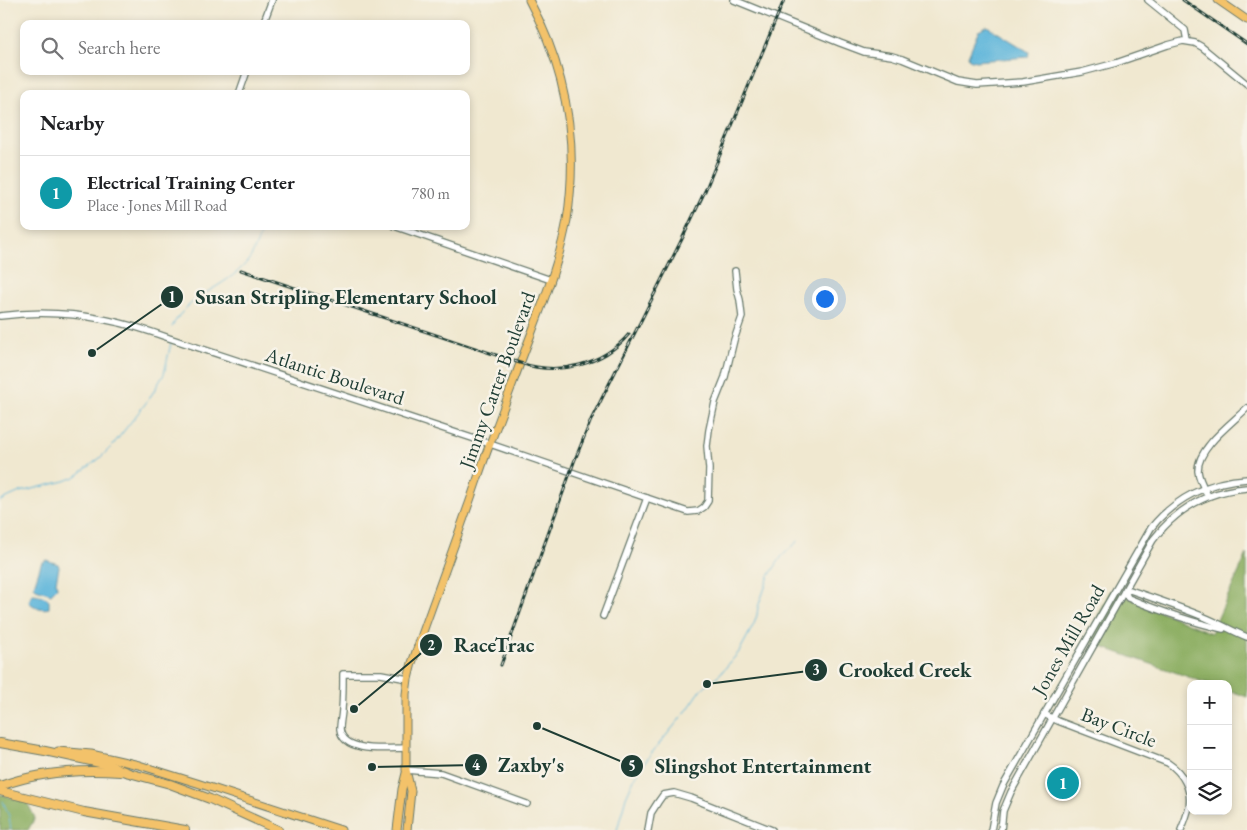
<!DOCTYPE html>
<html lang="en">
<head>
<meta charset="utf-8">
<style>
	:root { --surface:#fff; --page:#f2f2f2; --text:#202124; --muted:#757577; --line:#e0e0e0; --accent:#1a73e8 }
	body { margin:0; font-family:"EB Garamond",serif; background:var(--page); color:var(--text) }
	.controls { position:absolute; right:15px; bottom:15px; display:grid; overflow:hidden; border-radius:10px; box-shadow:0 2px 8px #0003 }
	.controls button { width:45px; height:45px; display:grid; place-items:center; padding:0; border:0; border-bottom:1px solid var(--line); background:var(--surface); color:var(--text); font:25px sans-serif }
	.you { position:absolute; left:824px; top:298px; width:18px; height:18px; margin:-12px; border:4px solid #fff; border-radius:50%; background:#1a73e8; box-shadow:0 0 0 8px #1a73e833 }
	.badge { display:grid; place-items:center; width:32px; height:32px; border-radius:50%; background:var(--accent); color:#fff; font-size:16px; font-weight:700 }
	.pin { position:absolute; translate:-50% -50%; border:2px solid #fff; box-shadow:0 1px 5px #0006 }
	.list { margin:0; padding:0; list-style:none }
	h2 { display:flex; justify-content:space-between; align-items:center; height:65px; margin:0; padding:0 20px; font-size:21px }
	h2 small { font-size:16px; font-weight:400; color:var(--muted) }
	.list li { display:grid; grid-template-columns:32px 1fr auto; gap:15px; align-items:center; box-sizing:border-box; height:75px; padding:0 20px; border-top:1px solid var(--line) }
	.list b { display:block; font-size:19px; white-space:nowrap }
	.list p { margin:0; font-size:16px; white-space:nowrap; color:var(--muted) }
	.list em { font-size:16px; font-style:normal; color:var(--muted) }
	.icon { flex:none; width:28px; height:28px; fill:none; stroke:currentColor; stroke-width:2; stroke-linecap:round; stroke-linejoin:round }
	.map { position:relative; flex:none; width:1247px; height:830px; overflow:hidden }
	.search { position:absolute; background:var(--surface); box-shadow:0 2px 8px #0003; left:20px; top:20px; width:450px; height:55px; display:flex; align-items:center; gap:12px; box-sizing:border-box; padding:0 18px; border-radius:10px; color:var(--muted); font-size:19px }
	.panel { position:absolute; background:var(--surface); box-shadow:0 2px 8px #0003; left:20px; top:90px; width:450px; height:140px; border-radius:10px }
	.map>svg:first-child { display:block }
	.forest { fill:#8cae62; stroke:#56764b }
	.water { fill:#5db5da; stroke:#3e7987 }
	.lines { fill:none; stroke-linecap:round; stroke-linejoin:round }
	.stream { stroke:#5db5da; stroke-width:1 }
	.minor-casing { stroke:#68796b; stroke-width:8 }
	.major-casing { stroke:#68796b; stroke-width:9 }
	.highway-casing { stroke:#68796b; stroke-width:10 }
	.minor { stroke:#fff; stroke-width:5.5 }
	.major { stroke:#f3c26a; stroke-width:7 }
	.highway { stroke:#f3c26a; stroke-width:8 }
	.rail-casing { stroke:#1f3d34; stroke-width:3 }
	.rail { stroke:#f7f3e8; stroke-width:1; stroke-dasharray:4; stroke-linecap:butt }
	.labels { text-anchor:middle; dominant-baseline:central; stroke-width:5; stroke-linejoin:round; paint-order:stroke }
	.street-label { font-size:20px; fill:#1f3d34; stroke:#f7f3e8 }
	.leader { fill:none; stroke:#1f3d34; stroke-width:2 }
	.callout-dot { fill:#1f3d34; stroke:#f7f3e8; stroke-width:2 }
	.mark-label { font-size:15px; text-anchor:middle; font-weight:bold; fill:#fff }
	.callout-label { font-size:21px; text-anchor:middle; font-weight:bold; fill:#1f3d34; stroke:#f7f3e8; stroke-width:5; stroke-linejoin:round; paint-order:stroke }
</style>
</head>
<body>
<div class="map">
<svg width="1247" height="830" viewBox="0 0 1247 830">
	<rect width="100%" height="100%" fill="#f7f3e8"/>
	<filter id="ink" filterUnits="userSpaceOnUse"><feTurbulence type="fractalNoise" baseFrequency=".02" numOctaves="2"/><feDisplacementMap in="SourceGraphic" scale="10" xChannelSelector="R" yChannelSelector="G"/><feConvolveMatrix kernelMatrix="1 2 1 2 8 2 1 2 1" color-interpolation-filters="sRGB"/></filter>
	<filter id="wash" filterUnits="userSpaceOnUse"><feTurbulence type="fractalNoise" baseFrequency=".0096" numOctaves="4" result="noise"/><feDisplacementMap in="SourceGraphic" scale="20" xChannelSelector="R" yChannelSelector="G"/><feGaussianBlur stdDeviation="1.12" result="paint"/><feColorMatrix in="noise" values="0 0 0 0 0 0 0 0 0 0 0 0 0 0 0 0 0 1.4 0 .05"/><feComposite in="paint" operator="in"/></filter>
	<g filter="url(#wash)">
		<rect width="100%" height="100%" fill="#f0e8d0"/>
		<g class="forest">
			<polygon points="1247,554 1247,697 1228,690 1228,684 1209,684 1085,641 1111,590 1211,633"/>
			<polygon points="0,794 27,802 35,818 28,830 0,830"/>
		</g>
		<g class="water">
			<polygon points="987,26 1029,52 1028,57 975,61 969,59 968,56 979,30 984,27"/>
			<polygon points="46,560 58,564 59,567 56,582 57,588 51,594 36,589 34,586 41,564"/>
			<path d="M32 594C37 594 46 596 49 601V608C43 610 33 607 29 602Z"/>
		</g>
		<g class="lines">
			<g class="stream">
				<path d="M172 327C188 294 224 289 246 263 253 256 256 245 260 235"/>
				<polyline points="0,501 20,492 65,481 75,477 100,458 112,446 149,399 164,374 171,343"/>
				<polyline points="3,801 9,816 11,830"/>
				<polyline points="617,830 626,797 634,779 650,755 688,709 701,690 707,684 721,673 739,652 754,624 757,615 758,607 769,576 782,556 798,541"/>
			</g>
		</g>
	</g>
	<g filter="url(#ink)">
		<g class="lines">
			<defs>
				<g id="minor">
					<polyline points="734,0 840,43 864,52 892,56 902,59 958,82 977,85 1023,82 1082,72 1116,63 1168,45 1183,41 1195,43 1202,47 1247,84"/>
					<polyline points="1148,0 1185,30 1187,41"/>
					<polyline points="263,24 272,0"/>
					<polyline points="239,94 247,71"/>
					<polyline points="394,226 551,280"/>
					<path d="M0 316C57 308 116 318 169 338L490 444 647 498 688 512 698 511 704 507 708 501 709 469 707 446 709 430 715 402 725 377 734 340 742 317 740 300 737 289 735 271"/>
					<path d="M1208 496C1204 488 1199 480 1198 471 1197 448 1232 423 1247 408"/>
					<path d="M1124 592H1125L1130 590C1155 599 1180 607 1204 617 1219 623 1232 631 1247 637"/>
					<path d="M1125 592 1128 598C1160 611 1191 622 1223 629"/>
					<polyline points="603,616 647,498"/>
					<path d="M1044 714 1058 721 1168 763C1183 773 1192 789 1189 807 1187 815 1184 823 1181 830"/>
					<path d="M406 748C388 748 343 754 340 729 340 722 342 715 342 709 343 697 343 686 343 674H381L408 679"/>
					<polyline points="406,770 441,773 527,804"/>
					<polyline points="648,830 651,813 658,802 663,795 674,793 691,798 772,830"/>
					<path d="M991 830 996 803 1003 786 1151 528C1175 498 1209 481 1247 479"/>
					<path d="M1001 830 1003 811 1011 792 1153 540C1177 508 1207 491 1247 488"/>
				</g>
				<g id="major">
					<polyline points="1218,0 1247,20"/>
					<polyline points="58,751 91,754 139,765 197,783 341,830"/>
					<polyline points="397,830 402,789 406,773"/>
					<path d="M407 830 411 791 406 770V694L408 679 412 663C430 611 449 561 467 509 475 487 482 464 491 441 505 405 518 368 532 332 546 295 560 258 567 220 579 143 566 69 529 0"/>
				</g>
				<g id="highway">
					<polyline points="0,743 45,751 109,765 129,773 170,784 210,799 278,830"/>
					<path d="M0 786C38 772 79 769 120 772"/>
					<polyline points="0,791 84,812 185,830"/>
				</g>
			</defs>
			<use href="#minor" class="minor-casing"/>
			<use href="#major" class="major-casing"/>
			<use href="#highway" class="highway-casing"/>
			<use href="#minor" class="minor"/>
			<use href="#major" class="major"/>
			<use href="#highway" class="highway"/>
			<defs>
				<g id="rail">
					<polyline points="1183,0 1247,44"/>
					<path d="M241 270 520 363C559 376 603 365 629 334"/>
					<polyline points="501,665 574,462 591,420 683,237 705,191 784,0"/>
				</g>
			</defs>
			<use href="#rail" class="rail-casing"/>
			<use href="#rail" class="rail"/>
		</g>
	</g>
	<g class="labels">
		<g class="street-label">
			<text transform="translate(335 376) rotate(18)">Atlantic Boulevard</text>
			<text transform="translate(497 380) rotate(-70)">Jimmy Carter Boulevard</text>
			<text transform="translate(1068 640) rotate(-60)">Jones Mill Road</text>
			<text transform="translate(1119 727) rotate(21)">Bay Circle</text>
		</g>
	</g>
	<path class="leader" d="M92 353L172 297M354 709L431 645M707 684L816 670M372 767L476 765M537 726L632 766"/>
	<g class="callout-dot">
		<circle cx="92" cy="353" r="5"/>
		<circle cx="354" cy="709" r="5"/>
		<circle cx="707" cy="684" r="5"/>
		<circle cx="372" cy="767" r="5"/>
		<circle cx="537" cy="726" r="5"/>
		<circle cx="172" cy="297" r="12"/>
		<circle cx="431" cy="645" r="12"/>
		<circle cx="816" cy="670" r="12"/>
		<circle cx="476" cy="765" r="12"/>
		<circle cx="632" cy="766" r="12"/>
	</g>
	<g class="mark-label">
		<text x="172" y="302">1</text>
		<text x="431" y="650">2</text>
		<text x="816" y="675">3</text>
		<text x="476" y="770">4</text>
		<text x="632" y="771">5</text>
	</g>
	<g class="callout-label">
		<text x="346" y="304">Susan Stripling Elementary School</text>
		<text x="494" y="652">RaceTrac</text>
		<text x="905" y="677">Crooked Creek</text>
		<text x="531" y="772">Zaxby's</text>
		<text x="763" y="773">Slingshot Entertainment</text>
	</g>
</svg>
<div class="controls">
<button>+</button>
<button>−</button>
<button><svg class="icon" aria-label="layers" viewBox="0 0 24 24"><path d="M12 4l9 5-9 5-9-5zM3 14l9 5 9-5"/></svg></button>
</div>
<div class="you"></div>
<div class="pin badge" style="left:1063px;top:783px;background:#0f9aa8">1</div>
<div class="search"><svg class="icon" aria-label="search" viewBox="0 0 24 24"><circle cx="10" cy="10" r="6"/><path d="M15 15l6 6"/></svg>Search here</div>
<section class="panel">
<h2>Nearby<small></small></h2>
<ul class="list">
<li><span class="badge" style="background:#0f9aa8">1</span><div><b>Electrical Training Center</b><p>Place · Jones Mill Road</p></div><em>780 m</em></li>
</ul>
</section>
</div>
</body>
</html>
